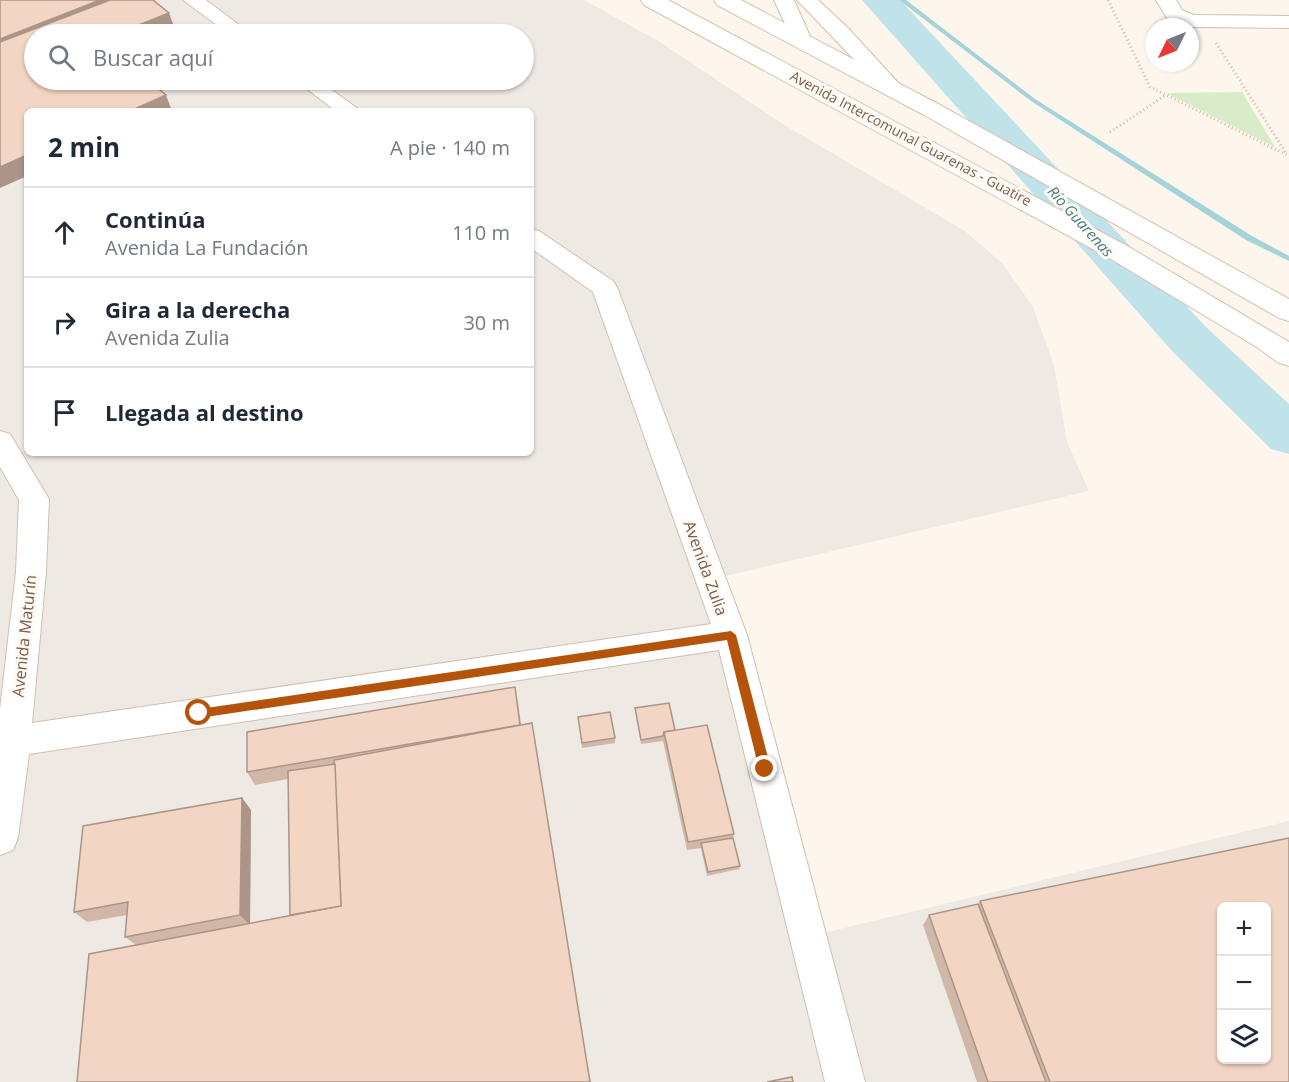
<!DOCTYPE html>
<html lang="es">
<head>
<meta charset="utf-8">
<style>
	:root { --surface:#fff; --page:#f6f6f7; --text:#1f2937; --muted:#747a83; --line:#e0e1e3 }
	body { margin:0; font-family:"Open Sans",sans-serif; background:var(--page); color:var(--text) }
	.controls { position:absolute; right:18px; bottom:18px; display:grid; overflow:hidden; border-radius:9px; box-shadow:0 2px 4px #0004 }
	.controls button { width:54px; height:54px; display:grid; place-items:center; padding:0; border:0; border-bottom:2px solid var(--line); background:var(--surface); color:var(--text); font:30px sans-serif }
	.compass { position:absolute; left:1145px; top:18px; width:54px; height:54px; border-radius:50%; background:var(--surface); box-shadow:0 2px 4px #0004; rotate:227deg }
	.stop { position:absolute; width:18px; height:18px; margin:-14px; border:4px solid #b45309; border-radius:50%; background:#fff }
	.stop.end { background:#b45309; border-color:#fff; box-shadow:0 2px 6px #0008 }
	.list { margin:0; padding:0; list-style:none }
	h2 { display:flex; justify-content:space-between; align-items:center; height:78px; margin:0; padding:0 24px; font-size:26px }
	h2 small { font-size:20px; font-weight:400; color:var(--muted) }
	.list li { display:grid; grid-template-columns:39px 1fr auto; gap:18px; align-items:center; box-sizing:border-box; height:90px; padding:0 24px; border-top:2px solid var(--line) }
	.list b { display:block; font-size:22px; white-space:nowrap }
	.list p { margin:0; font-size:20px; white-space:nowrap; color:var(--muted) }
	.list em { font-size:20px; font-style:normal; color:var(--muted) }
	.icon { flex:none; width:33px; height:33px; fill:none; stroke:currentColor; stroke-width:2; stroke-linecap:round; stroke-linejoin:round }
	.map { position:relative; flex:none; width:1289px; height:1082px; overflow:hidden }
	.search { position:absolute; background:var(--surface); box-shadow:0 2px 4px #0004; left:24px; top:24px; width:510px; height:66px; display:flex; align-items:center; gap:15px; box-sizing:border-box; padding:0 21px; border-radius:33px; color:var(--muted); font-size:22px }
	.panel { position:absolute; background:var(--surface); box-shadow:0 2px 4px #0004; left:24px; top:108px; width:510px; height:348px; border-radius:9px }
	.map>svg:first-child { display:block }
	.industrial { fill:#efe9e4; fill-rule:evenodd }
	.green { fill:#d8ecc9 }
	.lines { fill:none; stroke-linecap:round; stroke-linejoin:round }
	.stream { fill:#a5d3da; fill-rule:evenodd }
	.river { fill:#bfe3e8; fill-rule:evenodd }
	.street-casing { stroke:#d1beb0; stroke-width:2 }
	.secondary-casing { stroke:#d6c0b0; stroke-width:2 }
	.path { stroke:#d9b8a5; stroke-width:3; stroke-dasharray:1 3; stroke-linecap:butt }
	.street { fill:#fff; fill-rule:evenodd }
	.secondary { fill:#fff; fill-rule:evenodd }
	.wall { fill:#d1b7a8 }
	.shaded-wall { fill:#aa9588 }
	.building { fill:#f3d5c3; stroke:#aa9588; stroke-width:1.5; fill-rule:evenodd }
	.route { fill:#b45309 }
	.labels { text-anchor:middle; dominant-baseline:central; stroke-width:6; stroke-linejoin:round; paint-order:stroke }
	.far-street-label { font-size:14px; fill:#7a5c4d; stroke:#fffaf3 }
	.far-water-label { font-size:15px; font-style:italic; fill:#437c86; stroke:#fffaf3 }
	.street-label { font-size:16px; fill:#7a5c4d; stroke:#fffaf3 }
</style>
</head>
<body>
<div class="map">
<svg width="1289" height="1082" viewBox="0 0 1289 1082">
	<rect width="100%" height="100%" fill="#fdf6ec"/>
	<path class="industrial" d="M0 0H584L660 42 786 126 965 231 1003 264 1033 307 1054 365 1067 442 1089 491 721 577 823 933 1289 821V1082H0ZM34 34H524V80H34ZM27 111H531V453H27ZM1222 906H1266V1060H1222Z"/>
	<polygon class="green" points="1242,92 1275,147 1166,93"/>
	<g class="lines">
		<polygon class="stream" points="899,0 906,0 1035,99 1252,236 1289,256 1289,261 1246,240 1031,101"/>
		<polygon class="river" points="862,0 900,0 1207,328 1289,404 1289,454 1271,449 1173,352"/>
		<defs>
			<g id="street">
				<polygon points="183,0 206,0 251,34 229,34"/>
				<polygon points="774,0 794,0 812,41 809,45 795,45"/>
				<polygon points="797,0 818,0 847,27 902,87 906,91 902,95 895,97 888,95"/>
				<polygon points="1156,0 1176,0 1182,10 1194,15 1289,16 1289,28 1191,27 1167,18"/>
				<polygon points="295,80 318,80 361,111 336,111"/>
				<polygon points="531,229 539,231 613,281 617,287 747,635 865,1082 825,1082 719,650 29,754 18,838 13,850 0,855 0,709 16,572 19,500 0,467 0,431 10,434 49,499 46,572 32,723 711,624 593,292 531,248"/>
			</g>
			<g id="secondary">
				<polygon points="641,0 668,0 1129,247 1289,342 1289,366 1279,363 1255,346 1111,259 644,5"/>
				<polygon points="714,0 741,0 940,105 1289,299 1289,321 1279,318 924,115 717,5"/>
			</g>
		</defs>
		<use href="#street" class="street-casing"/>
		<use href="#secondary" class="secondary-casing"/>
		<g class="path">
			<polyline points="1108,0 1150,87 1289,156"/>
			<polyline points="1216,43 1286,153"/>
			<polyline points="1110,132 1166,95"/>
		</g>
		<use href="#street" class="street"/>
		<use href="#secondary" class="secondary"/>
	</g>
	<g class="wall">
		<polygon points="518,701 521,725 591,1082 136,945 125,937 127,915 87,922 74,912 242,798 251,810 250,923 290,915 288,779 255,785 247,772"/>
		<polygon points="635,708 675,730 734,834 733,838 740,866 739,869 707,876 701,848 687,850 663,741 641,744"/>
		<polygon points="578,717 615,738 615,743 582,748"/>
		<polygon points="980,901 1289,1082 977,1082 923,925 929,915 978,904"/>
	</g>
	<g class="shaded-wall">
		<polygon points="100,0 131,0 0,59 0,39"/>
		<polygon points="169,13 175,29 163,34 116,34"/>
		<polygon points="166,95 172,111 130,111"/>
		<polygon points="27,155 27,176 0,188 0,167"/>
		<polygon points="242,798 251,810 250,925 240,915"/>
	</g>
	<g class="building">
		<polygon points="0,0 100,0 0,39"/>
		<polygon points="110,0 153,0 169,13 116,34 34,34 34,80 148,80 166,95 130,111 27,111 27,155 0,167 0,42"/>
		<polygon points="515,687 520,725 247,772 247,732"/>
		<polygon points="669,703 675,730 664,732 663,736 641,740 635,708"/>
		<polygon points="610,712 615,738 582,743 578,717"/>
		<polygon points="532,723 590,1082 77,1082 89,954 341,906 334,760"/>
		<polygon points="707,725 734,834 688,842 664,732"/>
		<polygon points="335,764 341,906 290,915 288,771"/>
		<polygon points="242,798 240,915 125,937 128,902 74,912 83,826"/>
		<polygon points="733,838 740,866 708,872 701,843"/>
		<path d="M1289 838V1082H1050L980 901ZM1221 906H1266V1059H1221Z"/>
		<polygon points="978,904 1046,1082 988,1082 929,915"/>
		<polygon points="792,1077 793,1082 767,1082"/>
	</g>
	<polygon class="route" points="731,631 736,635 771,769 765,775 759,769 727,640 199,718 193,713 199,709"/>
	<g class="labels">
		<g class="far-street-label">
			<text transform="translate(911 138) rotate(28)">Avenida Intercomunal Guarenas - Guatire</text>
		</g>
		<g class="far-water-label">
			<text transform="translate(1081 221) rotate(48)">Río Guarenas</text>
		</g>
		<g class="street-label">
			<text transform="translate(706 568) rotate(70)">Avenida Zulia</text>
			<text transform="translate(24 636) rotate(-84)">Avenida Maturín</text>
		</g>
	</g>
</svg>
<div class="controls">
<button>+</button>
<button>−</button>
<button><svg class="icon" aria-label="layers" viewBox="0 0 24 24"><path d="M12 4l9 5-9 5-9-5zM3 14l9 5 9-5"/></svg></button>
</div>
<svg class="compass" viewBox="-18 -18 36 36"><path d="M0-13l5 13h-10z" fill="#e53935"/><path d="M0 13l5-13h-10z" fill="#747a83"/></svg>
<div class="stop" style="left:199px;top:713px"></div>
<div class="stop end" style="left:765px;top:769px"></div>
<div class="search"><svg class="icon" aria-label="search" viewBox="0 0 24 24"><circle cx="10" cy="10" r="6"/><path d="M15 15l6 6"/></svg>Buscar aquí</div>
<section class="panel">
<h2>2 min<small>A pie · 140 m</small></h2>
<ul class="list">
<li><svg class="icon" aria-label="ahead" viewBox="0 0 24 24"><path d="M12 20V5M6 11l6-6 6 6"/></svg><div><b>Continúa</b><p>Avenida La Fundación</p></div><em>110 m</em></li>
<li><svg class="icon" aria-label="right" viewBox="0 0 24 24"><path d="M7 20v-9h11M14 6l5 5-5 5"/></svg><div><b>Gira a la derecha</b><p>Avenida Zulia</p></div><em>30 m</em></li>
<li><svg class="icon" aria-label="arrive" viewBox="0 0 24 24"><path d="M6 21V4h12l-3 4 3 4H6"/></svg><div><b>Llegada al destino</b></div></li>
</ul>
</section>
</div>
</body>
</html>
